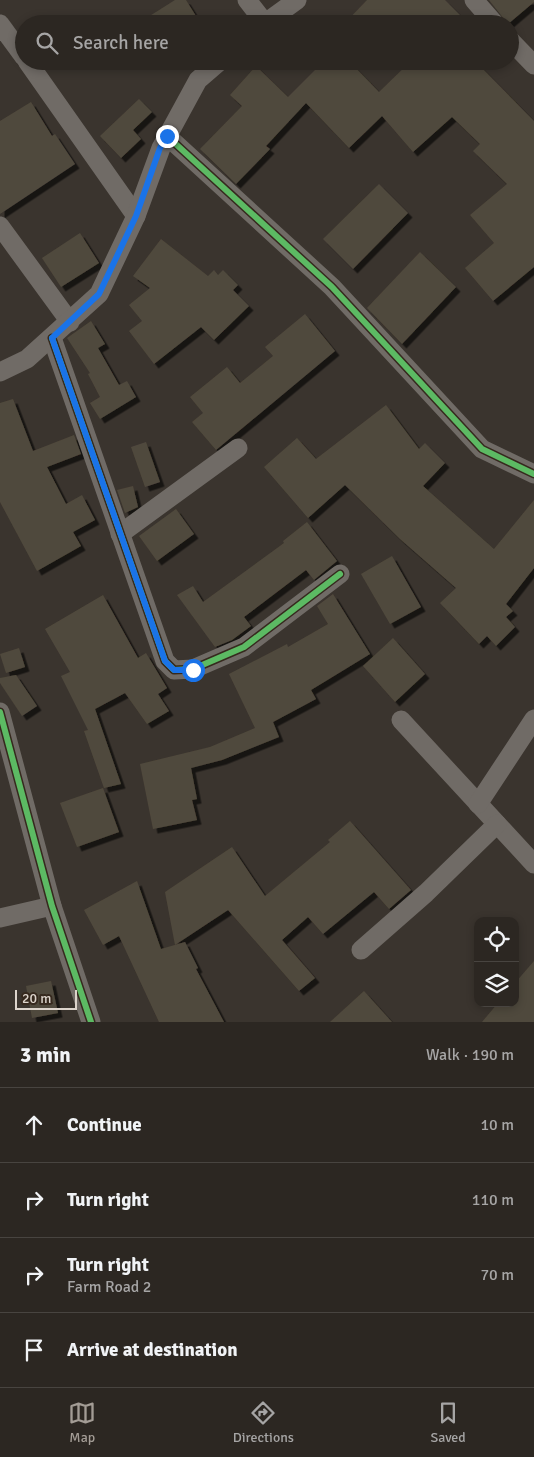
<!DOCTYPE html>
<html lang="en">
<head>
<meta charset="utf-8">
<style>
	:root { --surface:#2c2722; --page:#342f2a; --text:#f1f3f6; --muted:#a6a5a5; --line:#484440; --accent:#a39c95 }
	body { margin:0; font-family:Signika,sans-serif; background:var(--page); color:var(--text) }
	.controls { position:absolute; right:15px; bottom:15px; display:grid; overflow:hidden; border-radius:10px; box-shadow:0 2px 8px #0003 }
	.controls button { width:45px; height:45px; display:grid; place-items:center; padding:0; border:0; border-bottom:1px solid var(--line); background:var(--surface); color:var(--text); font:25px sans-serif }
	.scale { position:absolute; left:15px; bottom:12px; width:62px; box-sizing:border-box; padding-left:5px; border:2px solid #dcd4cc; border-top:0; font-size:14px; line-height:18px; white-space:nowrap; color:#dcd4cc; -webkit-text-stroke:4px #36291e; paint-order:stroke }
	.stop { position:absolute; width:15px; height:15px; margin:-11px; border:4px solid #1a73e8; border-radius:50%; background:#fff }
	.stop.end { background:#1a73e8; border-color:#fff; box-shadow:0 1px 5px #0008 }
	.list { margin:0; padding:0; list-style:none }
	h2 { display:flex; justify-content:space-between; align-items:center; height:65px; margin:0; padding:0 20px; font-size:21px }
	h2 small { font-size:16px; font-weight:400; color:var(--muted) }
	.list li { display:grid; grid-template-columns:32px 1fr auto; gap:15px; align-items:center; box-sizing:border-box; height:75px; padding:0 20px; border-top:1px solid var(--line) }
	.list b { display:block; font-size:19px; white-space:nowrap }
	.list p { margin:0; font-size:16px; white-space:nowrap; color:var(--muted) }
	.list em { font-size:16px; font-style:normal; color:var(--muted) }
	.icon { flex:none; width:28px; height:28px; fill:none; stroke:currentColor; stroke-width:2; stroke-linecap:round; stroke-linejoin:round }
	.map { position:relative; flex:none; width:534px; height:1022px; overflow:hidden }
	.search { position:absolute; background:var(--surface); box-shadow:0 2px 8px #0003; left:15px; right:15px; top:15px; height:55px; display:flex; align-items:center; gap:12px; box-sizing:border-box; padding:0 18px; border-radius:28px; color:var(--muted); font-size:19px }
	.sheet { height:365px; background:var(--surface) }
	nav { display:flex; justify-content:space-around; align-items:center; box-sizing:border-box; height:70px; border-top:1px solid var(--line); background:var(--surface); font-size:14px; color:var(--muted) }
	nav a { display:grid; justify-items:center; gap:2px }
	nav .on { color:var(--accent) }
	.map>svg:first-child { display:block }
	.building { fill:#50493c; filter:url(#shadow) }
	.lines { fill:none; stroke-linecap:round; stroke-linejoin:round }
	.minor { stroke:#706b66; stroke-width:19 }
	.cycleway-casing { stroke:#36291e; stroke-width:9 }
	.cycleway { stroke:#5cba63; stroke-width:6 }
	.route { stroke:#1a73e8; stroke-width:6 }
</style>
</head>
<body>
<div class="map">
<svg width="534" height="1022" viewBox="0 0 534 1022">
	<defs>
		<filter id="shadow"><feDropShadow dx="4.5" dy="4.5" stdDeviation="0" flood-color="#0009"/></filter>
	</defs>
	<rect width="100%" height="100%" fill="#3a342e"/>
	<g class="building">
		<polygon points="175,0 186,0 201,24 137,24"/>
		<polygon points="367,0 445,0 469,24 344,24"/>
		<polygon points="489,0 534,0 534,2 508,24"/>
		<polygon points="324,61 349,61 379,92 411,61 475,61 534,121 534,267 493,301 465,268 494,243 470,215 507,184 473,151 480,144 452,117 413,152 382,116 349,148 306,103 266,146 270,149 236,184 200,149 242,106 230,95 256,66 288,97"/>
		<polygon points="139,99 152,112 133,130 141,139 121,158 100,136"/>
		<polygon points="31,102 52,136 55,134 75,164 0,214 0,121"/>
		<polygon points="379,184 408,213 353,269 323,239"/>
		<polygon points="80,233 99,263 61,287 42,258"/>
		<polygon points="161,239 208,276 214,270 218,275 223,270 238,285 233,290 249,306 214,340 201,327 154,364 129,331 142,321 129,305 150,288 133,276"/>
		<polygon points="420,252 456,287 402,344 367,308"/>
		<polygon points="305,314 335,351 216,450 192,422 203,413 190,397 227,367 240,383 273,356 265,347"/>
		<polygon points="91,321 105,344 98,348 119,385 127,381 136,397 100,419 90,403 100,397 88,374 90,373 67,338"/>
		<polygon points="13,399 33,451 74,435 81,454 47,467 66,504 82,495 95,520 73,532 81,546 37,571 0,502 0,403"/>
		<polygon points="386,405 419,449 425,443 445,463 423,486 494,549 534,500 534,568 506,604 513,611 506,617 515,627 496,646 487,636 479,644 440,603 456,588 400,539 345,485 308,518 264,467 297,438 316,459"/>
		<polygon points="146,442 160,482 145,487 131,447"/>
		<polygon points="133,486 138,507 125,513 117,490"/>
		<polygon points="176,509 194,534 157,561 139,536"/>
		<polygon points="307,522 337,561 314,580 306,570 244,617 251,626 232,640 215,647 177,595 193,586 203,602 284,543 283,541"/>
		<polygon points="392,556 421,607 390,624 361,574"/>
		<polygon points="333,594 370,654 311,690 316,699 273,722 279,737 222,760 191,768 197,799 192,800 197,820 153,829 140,764 210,747 255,728 229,674 287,644 288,647 328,624 317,606"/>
		<polygon points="103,595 138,658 146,653 167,688 158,694 169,711 147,724 125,693 95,709 121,784 104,788 84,731 88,730 61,676 70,672 45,629"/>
		<polygon points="393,638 425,674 395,702 363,666"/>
		<polygon points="19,648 25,667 6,673 0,654"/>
		<polygon points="16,675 37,706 22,716 0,683 0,678"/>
		<polygon points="103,788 119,832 77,847 60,803"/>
		<polygon points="350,821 411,890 389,909 374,892 323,934 308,917 282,940 315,978 299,991 228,910 175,945 165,892 232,847 265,896 330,842 328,840"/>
		<polygon points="137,881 161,949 185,942 198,968 196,969 224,1022 159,1022 119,936 103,945 84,910"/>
		<polygon points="534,961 534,1022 482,1022 498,1003 515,1003 515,983"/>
		<polygon points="51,981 58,1013 32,1018 26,986"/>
		<polygon points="364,991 392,1022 330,1022"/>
	</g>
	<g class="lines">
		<g class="minor">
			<polyline points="247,0 265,23"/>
			<polyline points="474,0 495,24"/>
			<polyline points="0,24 24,57"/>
			<polyline points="264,24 297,0"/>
			<polyline points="510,40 534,65"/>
			<polyline points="27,61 136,216"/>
			<polyline points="167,136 332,287 482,449 534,474"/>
			<polyline points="0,226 70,322"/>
			<polyline points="52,338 165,661 174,670 193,669 244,647 340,574"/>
			<polyline points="0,372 27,359 99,294 136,216 161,148 198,80 220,61"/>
			<polyline points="120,534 238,448"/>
			<polyline points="0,712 52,906 91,1022"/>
			<polyline points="401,720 534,864"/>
			<polyline points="478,804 534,719"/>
			<polyline points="0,918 52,906"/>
			<polyline points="361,950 426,893 497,824"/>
		</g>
		<defs>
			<g id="cycleway">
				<polyline points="167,136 332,287 482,449 534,474"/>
				<polyline points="52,338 165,661 174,670 193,669 244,647 340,574"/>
				<polyline points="0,712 52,906 91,1022"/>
			</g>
		</defs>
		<use href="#cycleway" class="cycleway-casing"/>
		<use href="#cycleway" class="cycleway"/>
	</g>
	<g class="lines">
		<polyline class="route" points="167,136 160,148 136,216 99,294 52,338 165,661 174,670 193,670"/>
	</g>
</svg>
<div class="controls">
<button><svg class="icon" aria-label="locate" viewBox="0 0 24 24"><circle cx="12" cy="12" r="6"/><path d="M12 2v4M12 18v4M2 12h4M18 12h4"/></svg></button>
<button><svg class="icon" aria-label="layers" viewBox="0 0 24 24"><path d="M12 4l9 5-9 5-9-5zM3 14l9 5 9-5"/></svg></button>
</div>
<div class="scale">20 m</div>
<div class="stop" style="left:193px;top:670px"></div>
<div class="stop end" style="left:167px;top:136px"></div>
<div class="search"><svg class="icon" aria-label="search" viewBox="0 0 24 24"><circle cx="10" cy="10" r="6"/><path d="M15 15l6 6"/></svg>Search here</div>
</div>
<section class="sheet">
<h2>3 min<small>Walk · 190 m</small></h2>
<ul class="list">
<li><svg class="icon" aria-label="ahead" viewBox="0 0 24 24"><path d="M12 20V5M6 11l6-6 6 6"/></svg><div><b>Continue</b></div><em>10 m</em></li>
<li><svg class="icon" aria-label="right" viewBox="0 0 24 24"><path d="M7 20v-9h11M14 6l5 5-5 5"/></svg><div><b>Turn right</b></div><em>110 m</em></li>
<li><svg class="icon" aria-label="right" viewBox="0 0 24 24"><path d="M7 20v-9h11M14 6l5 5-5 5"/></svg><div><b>Turn right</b><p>Farm Road 2</p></div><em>70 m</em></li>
<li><svg class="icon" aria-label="arrive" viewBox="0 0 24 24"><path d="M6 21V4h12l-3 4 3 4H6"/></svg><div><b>Arrive at destination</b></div></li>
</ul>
</section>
<nav>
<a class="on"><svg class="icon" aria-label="map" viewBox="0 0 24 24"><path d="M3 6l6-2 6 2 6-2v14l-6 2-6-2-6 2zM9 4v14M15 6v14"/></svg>Map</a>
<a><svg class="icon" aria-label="directions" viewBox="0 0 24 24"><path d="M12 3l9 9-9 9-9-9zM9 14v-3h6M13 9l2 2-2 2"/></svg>Directions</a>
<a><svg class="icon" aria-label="saved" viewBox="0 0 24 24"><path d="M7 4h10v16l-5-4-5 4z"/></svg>Saved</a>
</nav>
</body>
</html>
